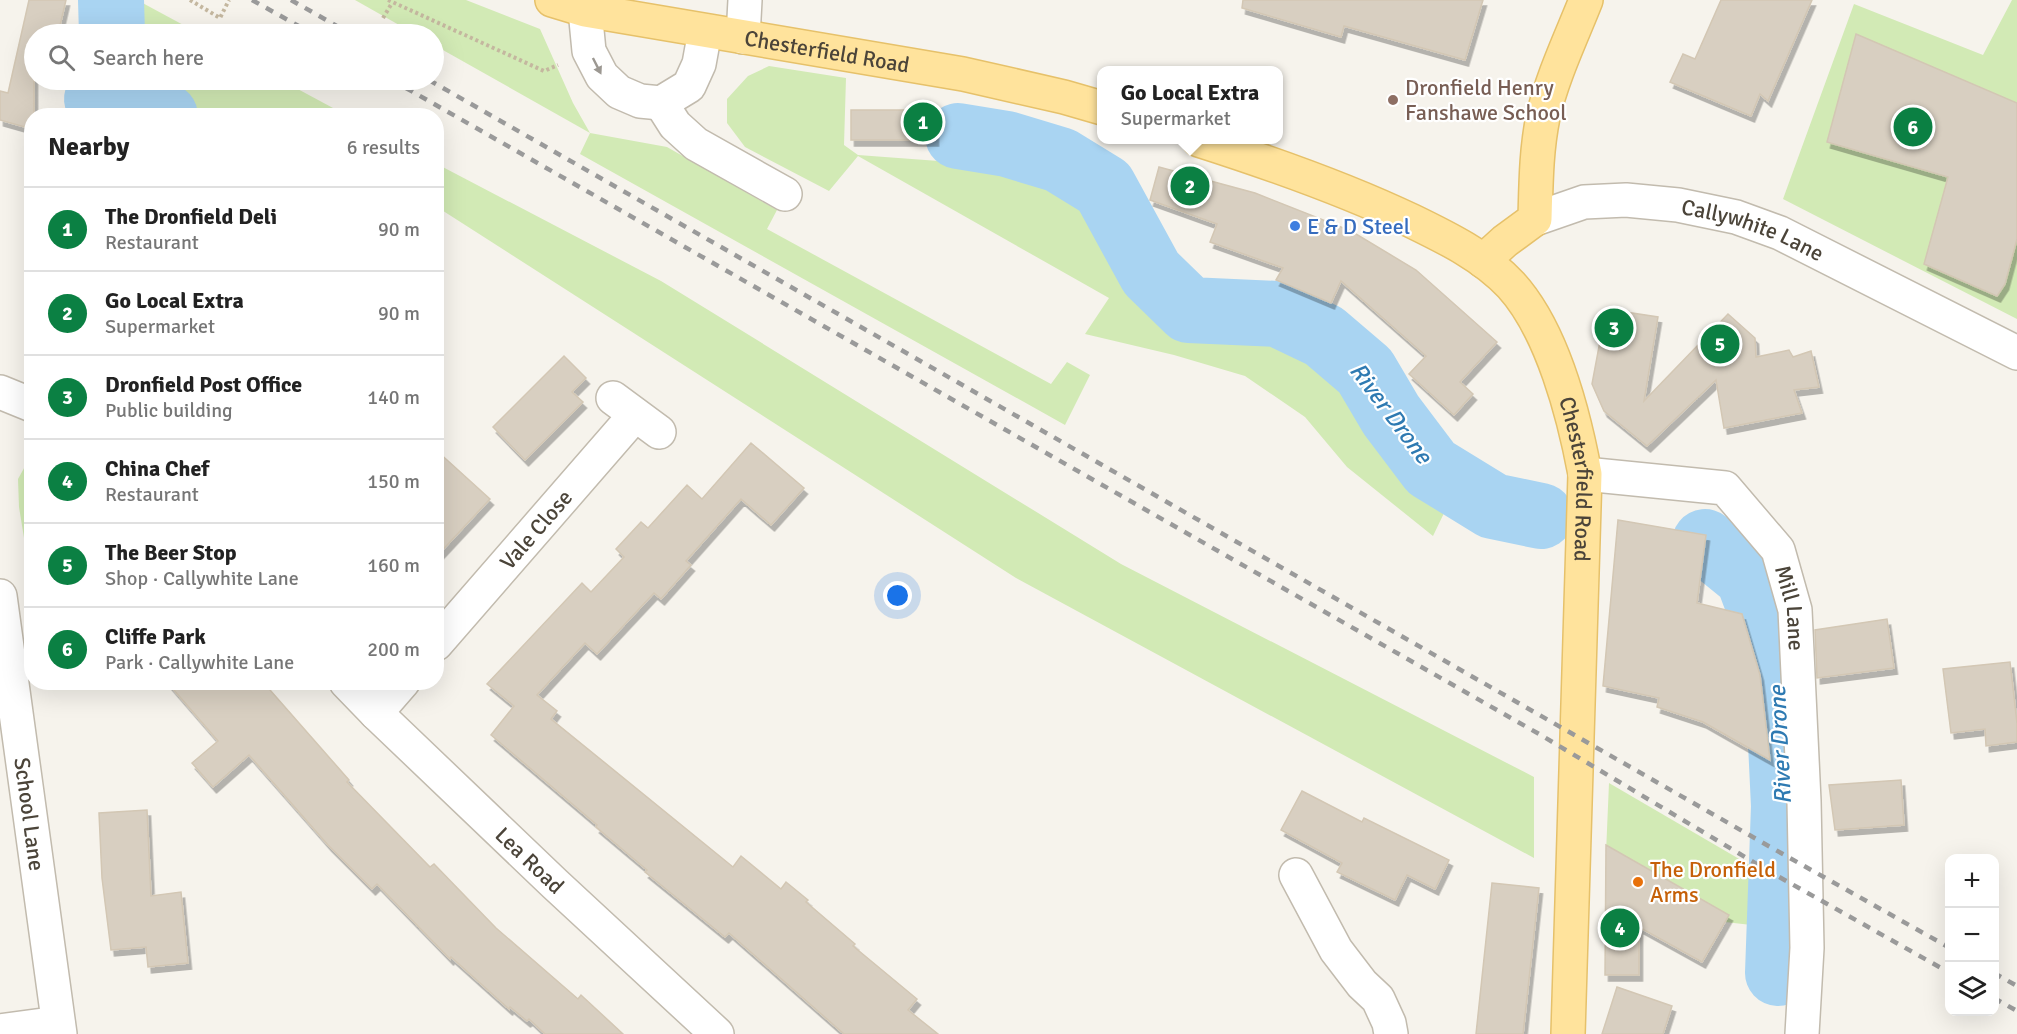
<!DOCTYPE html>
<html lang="en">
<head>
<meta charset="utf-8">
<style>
	:root { --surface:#fff; --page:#f6f6f6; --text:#222; --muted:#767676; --line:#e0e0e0; --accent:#0b8043 }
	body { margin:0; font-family:Signika,sans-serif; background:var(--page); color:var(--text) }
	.controls { position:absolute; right:18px; bottom:18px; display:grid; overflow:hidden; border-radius:12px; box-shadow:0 6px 24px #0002 }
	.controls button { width:54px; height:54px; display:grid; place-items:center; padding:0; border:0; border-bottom:2px solid var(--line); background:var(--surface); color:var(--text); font:30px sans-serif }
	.you { position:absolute; left:898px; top:596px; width:21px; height:21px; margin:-15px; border:4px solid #fff; border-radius:50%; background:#1a73e8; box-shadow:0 0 0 9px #1a73e833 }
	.badge { display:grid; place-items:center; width:39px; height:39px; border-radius:50%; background:var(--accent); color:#fff; font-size:20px; font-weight:700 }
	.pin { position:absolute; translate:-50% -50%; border:3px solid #fff; box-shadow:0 2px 6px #0006 }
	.popup { position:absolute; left:1097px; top:66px; width:186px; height:78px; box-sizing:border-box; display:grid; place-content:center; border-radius:12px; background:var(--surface); filter:drop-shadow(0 2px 4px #0005); font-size:20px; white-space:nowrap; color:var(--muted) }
	.popup b { font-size:22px; color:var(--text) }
	.popup::after { content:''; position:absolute; left:50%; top:100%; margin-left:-12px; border:12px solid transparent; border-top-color:var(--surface) }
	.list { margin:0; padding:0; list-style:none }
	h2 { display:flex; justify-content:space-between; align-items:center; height:78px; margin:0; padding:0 24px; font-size:26px }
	h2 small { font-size:20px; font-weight:400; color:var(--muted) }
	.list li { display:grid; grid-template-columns:39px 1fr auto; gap:18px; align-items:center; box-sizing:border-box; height:84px; padding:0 24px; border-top:2px solid var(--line) }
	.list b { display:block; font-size:22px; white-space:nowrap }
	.list p { margin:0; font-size:20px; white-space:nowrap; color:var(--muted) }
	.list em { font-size:20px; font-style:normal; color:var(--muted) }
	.icon { flex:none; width:33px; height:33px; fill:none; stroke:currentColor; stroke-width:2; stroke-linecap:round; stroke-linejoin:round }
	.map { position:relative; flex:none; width:2017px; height:1034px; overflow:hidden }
	.search { position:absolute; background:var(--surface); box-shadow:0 6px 24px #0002; left:24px; top:24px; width:420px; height:66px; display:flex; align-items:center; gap:15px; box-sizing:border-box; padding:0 21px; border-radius:33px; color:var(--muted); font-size:22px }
	.panel { position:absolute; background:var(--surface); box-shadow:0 6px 24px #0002; left:24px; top:108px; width:420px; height:582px; border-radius:24px }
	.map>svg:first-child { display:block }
	.green { fill:#d2eab5 }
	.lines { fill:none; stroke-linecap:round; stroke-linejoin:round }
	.river { stroke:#a9d4f2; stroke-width:66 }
	.building { fill:#d8cfc1; stroke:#d3c7b4; stroke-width:1.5; filter:url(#shadow) }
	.minor-casing { stroke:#c2bbae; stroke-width:36 }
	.major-casing { stroke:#e6c16a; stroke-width:36 }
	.path { stroke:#c4b79f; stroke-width:4; stroke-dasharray:3 3; stroke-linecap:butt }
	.minor { stroke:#fff; stroke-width:33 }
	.major { stroke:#ffe39c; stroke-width:33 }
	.rail { stroke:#9a9a9a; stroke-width:4.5; stroke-dasharray:8 8; stroke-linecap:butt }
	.oneway { fill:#9c9892 }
	.education-dot { fill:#8d6e63; stroke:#fff; stroke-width:2 }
	.shop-dot { fill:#3f7fe0; stroke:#fff; stroke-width:2 }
	.food-dot { fill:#e8710a; stroke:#fff; stroke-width:2 }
	.labels { text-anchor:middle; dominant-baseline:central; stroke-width:4.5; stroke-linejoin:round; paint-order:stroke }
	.street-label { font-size:22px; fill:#4b4439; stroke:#fff }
	.education-label { font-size:22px; fill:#785e54; stroke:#fff; text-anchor:start }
	.shop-label { font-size:22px; fill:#366cbe; stroke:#fff; text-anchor:start }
	.food-label { font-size:22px; fill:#c56008; stroke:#fff; text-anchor:start }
	.water-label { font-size:24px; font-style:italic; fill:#2e7ab2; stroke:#fff }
</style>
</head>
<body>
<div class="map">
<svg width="2017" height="1034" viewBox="0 0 2017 1034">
	<defs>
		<filter id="shadow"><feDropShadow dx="3.5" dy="6" stdDeviation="0" flood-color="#0004"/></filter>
	</defs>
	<rect width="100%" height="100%" fill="#f6f3ec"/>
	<g class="green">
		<polygon points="95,0 137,0 200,34 89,34"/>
		<polygon points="355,0 466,0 540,29 573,103 590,133 667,147 777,210 767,229 1051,384 1067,362 1090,375 1065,425 580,154 590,133 434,45 434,34 415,34"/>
		<polygon points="2012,0 2017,0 2017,319 1783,199 1854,4 1983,55"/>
		<polygon points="769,66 846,78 844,145 858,155 952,162 958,136 1007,144 1060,160 1104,187 1151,273 1189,310 1278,314 1324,336 1365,371 1391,415 1469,461 1433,536 1347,467 1305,417 1245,376 1174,355 1085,334 1109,298 858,156 829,191 745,147 727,123 727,99 748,76"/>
		<polygon points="82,80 281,80 346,115 111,115 77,107"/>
		<polygon points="437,164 661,281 1121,564 1534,777 1534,858 1016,578 437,207"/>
		<polygon points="31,460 32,581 31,581 19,507 18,479 28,461"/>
		<polygon points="1609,783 1794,891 1796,930 1725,922 1729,915 1619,853 1606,853"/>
	</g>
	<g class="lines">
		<g class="river">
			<polyline points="111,0 112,34"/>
			<polyline points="103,80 97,99 165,116"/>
			<polyline points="958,136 1007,144 1060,160 1104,187 1151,273 1189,310 1278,314 1324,336 1365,371 1391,415 1431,468 1493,506 1541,516"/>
			<polyline points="1705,542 1748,577 1766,625 1778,680 1784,806 1778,973"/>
		</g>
	</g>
	<g class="building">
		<polygon points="29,0 66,0 58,34 34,34 34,116 32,116 32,129 0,120 0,91 8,93"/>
		<polygon points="1243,0 1483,0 1465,60 1344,26 1341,37 1242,8"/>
		<polygon points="1721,0 1812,0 1768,101 1760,94 1751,116 1670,82 1683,54 1695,59"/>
		<polygon points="1856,34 2017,103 2017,239 2005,284 1997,296 1924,264 1948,177 1827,142"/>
		<rect x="851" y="110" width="84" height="30"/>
		<polygon points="1159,167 1255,193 1351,231 1416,270 1497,342 1460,382 1473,394 1454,415 1409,374 1426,356 1341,281 1331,303 1276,280 1283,268 1210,242 1217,224 1150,200"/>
		<polygon points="1606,309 1658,317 1644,401 1728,314 1755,338 1756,357 1789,350 1793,357 1811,351 1819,387 1794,390 1802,413 1724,428 1716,380 1647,446 1604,411 1592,384"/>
		<polygon points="564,356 586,378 572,392 583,402 525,460 493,427"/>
		<polygon points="751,443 804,488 771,525 741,499 686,561 691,565 661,599 654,593 597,654 585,643 537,695 557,711 551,719 733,867 741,856 781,889 786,882 808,900 806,902 855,944 853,946 917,999 908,1010 938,1034 844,1034 729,933 725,937 645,872 647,870 596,827 597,825 491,735 514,706 487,684 582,583 591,592 624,557 616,549 641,522 648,528 687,485 702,499"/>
		<polygon points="436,450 490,499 436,557"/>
		<polygon points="1618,520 1706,535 1697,603 1742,614 1760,675 1770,760 1703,722 1657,707 1659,698 1603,686"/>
		<polygon points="1887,619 1894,668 1817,678 1815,630"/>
		<polygon points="2010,662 2017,723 2017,742 1986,746 1985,729 1951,733 1943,669"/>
		<polygon points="167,682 263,682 349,780 347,782 430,867 434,864 496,928 578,999 581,995 623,1034 545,1034 529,1019 527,1021 510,1007 509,1009 451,957 450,959 377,884 372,889 328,845 249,755 213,787 192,763 218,741"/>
		<polygon points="1901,780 1904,825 1835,830 1829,785"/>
		<polygon points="1302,791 1362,822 1364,818 1449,860 1435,889 1407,875 1395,900 1337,872 1342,863 1281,830"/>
		<polygon points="147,810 151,896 181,892 188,963 148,967 146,947 111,950 102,878 99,813"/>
		<polygon points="1606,845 1729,915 1702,962 1639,927 1639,975 1605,975"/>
		<polygon points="1492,883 1539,888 1523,1034 1476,1034"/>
		<polygon points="1617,987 1672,1006 1663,1034 1602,1034"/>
	</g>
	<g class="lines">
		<defs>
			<g id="minor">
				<polyline points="585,10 589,51 602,76 619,92 640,101 661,103 689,86 699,64 705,31"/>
				<polyline points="743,37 745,0"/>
				<polyline points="661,103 675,125 696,144 785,194"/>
				<path id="s1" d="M1535 219 1584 202 1626 200 1678 205 1736 217 1780 233 2017 353"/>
				<polyline points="0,392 32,405"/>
				<polyline points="613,398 659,432"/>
				<path id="s2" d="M1585 474 1725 488 1778 550 1795 610 1804 801 1807 948 1802 1034"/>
				<path id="s3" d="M0 596 60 1034"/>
				<path id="s4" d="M436 644 635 415"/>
				<path id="s5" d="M346 682 376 713 555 884 717 1034"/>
				<polyline points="376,713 403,682"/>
				<polyline points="1296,875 1336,950 1362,984 1378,999 1389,1023 1391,1034"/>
				<polyline points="0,1031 58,1023"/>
			</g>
			<g id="major">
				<path id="s6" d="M552 0 585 10 963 74 1064 97 1102 108"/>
				<path id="s7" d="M1199 140C1271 163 1343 188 1412 221 1447 238 1484 256 1511 285 1552 330 1574 415 1585 474L1568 1034"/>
				<path d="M1483 261 1505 241 1535 219C1536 185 1536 151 1543 117 1552 77 1571 38 1586 0"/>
			</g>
		</defs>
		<use href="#minor" class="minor-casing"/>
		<use href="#major" class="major-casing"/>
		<g class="path">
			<polyline points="190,0 220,18 229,0"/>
			<polyline points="388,0 544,71 558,65"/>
			<polyline points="383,18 392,3"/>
		</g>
		<use href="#minor" class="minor"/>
		<use href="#major" class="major"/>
		<g class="rail">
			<polyline points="252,0 313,34"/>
			<polyline points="291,0 351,34"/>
			<polyline points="392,80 1539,734 1765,869 1950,973"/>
			<polyline points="429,80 1765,844 1950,948"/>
			<polyline points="1994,973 2017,986"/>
			<polyline points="1994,998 2017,1011"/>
		</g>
	</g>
	<defs><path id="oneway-solid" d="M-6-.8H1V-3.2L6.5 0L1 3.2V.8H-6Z" transform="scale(1.5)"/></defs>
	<use class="oneway" href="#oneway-solid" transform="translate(597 66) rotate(63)"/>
	<circle class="education-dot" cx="1393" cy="100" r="6"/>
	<circle class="shop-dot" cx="1295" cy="226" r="6"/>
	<circle class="food-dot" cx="1638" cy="882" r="6"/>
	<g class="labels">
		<g class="street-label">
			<text stroke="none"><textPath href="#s6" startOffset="280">Chesterfield Road</textPath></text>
			<text stroke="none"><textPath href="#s1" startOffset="225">Callywhite Lane</textPath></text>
			<text stroke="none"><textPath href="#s7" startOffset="556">Chesterfield Road</textPath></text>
			<text stroke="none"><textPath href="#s4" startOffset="152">Vale Close</textPath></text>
			<text stroke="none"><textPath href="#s2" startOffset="282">Mill Lane</textPath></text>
			<text stroke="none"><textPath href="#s3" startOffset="220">School Lane</textPath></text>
			<text stroke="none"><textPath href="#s5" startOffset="256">Lea Road</textPath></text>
		</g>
		<g class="education-label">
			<text x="1405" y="87">Dronfield Henry<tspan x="1405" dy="25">Fanshawe School</tspan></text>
		</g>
		<g class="shop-label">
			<text x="1307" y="226">E &amp; D Steel</text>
		</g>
		<g class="food-label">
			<text x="1650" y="869">The Dronfield<tspan x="1650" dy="25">Arms</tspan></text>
		</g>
		<g class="water-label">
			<text transform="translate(1391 413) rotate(53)">River Drone</text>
			<text transform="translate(1780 745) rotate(-93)">River Drone</text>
		</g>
	</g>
</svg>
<div class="controls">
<button>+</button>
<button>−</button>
<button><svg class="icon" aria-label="layers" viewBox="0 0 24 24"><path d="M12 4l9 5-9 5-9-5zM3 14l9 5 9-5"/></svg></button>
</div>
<div class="you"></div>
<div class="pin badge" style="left:923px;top:122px">1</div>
<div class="pin badge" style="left:1190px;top:186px">2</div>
<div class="popup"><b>Go Local Extra</b>Supermarket</div>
<div class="pin badge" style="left:1614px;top:328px">3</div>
<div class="pin badge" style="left:1620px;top:928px">4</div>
<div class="pin badge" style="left:1720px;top:344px">5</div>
<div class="pin badge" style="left:1913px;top:127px">6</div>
<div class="search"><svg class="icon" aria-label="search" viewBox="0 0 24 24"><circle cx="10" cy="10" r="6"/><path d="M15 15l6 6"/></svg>Search here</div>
<section class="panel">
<h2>Nearby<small>6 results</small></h2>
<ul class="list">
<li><span class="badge">1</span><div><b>The Dronfield Deli</b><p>Restaurant</p></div><em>90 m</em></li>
<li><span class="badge">2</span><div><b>Go Local Extra</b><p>Supermarket</p></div><em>90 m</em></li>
<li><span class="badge">3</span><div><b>Dronfield Post Office</b><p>Public building</p></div><em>140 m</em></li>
<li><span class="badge">4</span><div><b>China Chef</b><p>Restaurant</p></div><em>150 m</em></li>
<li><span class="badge">5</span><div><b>The Beer Stop</b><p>Shop · Callywhite Lane</p></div><em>160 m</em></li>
<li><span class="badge">6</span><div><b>Cliffe Park</b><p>Park · Callywhite Lane</p></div><em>200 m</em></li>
</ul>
</section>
</div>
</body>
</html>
